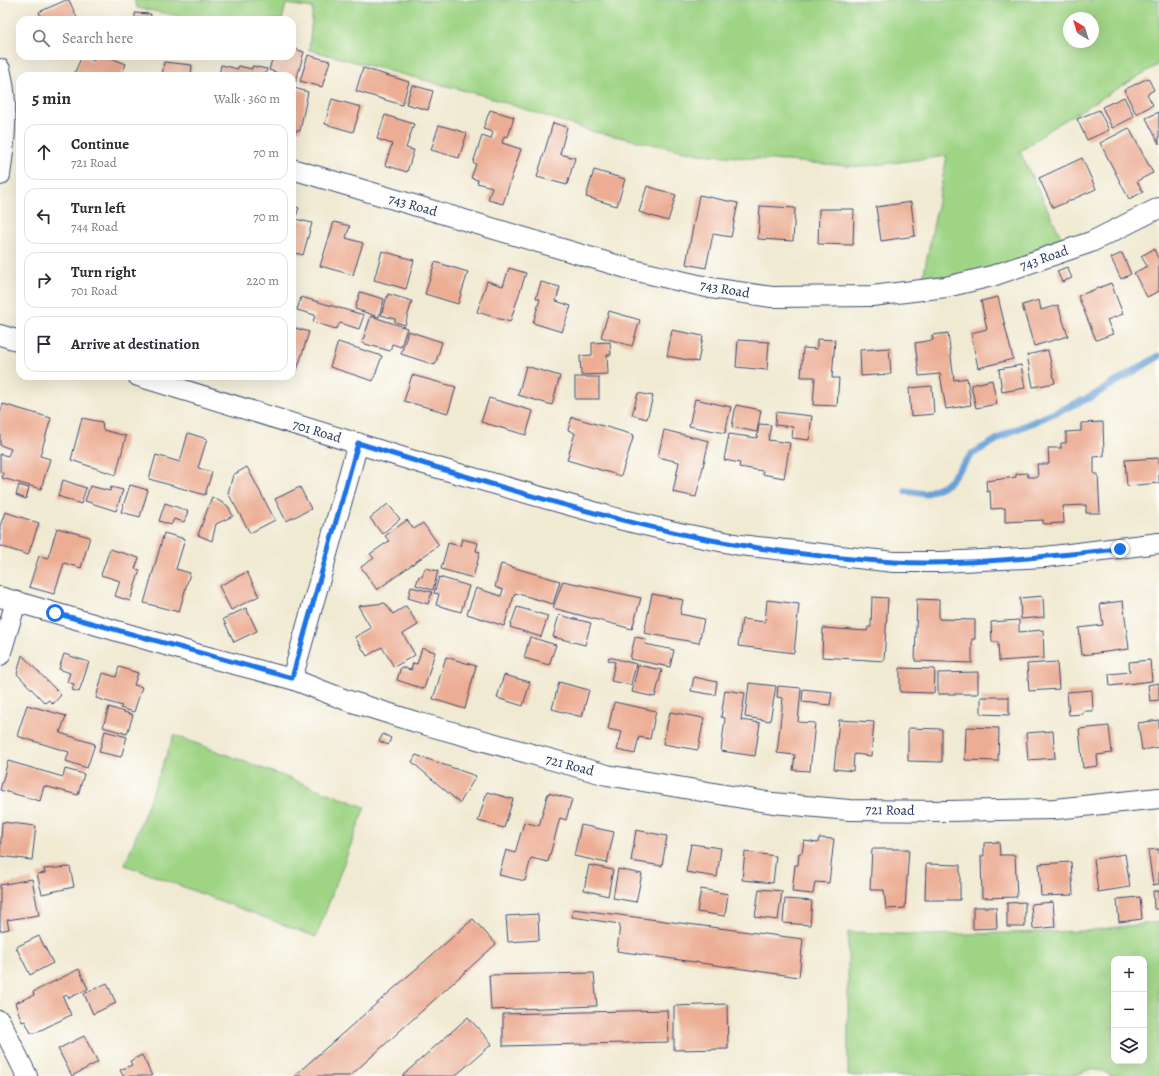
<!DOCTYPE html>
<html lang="en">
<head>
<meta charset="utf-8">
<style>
	:root { --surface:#fff; --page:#f7f7f7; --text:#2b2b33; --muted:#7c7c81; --line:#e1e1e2 }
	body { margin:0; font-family:Alegreya,serif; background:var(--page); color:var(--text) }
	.controls { position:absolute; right:12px; bottom:12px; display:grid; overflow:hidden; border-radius:8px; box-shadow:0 4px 16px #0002 }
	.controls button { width:36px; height:36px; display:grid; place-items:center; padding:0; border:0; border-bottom:1px solid var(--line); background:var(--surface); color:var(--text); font:20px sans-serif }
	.compass { position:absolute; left:1063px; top:12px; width:36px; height:36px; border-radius:50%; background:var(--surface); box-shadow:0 4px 16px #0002; rotate:322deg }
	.stop { position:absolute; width:12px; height:12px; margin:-9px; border:3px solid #1a73e8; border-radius:50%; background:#fff }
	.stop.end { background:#1a73e8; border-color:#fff; box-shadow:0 1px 4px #0008 }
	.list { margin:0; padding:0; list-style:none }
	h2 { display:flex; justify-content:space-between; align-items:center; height:52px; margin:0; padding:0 16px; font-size:17px }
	h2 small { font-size:13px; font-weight:400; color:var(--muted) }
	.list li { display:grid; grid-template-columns:26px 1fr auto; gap:12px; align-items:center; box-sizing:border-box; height:56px; margin:0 8px 8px; padding:0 8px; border:1px solid var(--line); border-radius:12px }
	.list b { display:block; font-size:15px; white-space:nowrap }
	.list p { margin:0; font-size:13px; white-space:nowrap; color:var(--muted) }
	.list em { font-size:13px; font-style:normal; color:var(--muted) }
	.icon { flex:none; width:22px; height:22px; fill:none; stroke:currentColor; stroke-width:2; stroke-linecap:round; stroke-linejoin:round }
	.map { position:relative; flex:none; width:1159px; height:1076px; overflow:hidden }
	.search { position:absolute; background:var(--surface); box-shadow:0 4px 16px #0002; left:16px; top:16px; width:280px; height:44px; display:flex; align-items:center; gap:10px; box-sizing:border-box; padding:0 14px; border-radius:12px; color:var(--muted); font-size:15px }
	.panel { position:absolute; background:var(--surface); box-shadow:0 4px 16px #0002; left:16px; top:72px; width:280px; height:308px; border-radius:12px }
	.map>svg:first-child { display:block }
	.green { fill:#9fd485; stroke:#5d8272; fill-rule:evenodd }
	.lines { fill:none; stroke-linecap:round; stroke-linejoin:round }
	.stream { stroke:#67a1d7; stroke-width:7 }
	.building { fill:#ecad94 }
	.street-casing { stroke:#3b4b70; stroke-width:22 }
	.street { stroke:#fff; stroke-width:20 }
	.route { stroke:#1a73e8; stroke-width:5 }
	.labels { text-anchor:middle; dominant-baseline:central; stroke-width:3.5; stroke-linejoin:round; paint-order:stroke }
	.street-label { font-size:14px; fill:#1b2f5e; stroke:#fdfcf7 }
</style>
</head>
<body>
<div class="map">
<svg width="1159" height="1076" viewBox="0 0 1159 1076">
	<rect width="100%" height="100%" fill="#fdfcf7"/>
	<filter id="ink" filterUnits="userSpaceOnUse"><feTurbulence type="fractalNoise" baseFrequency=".025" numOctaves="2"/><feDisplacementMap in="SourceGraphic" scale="8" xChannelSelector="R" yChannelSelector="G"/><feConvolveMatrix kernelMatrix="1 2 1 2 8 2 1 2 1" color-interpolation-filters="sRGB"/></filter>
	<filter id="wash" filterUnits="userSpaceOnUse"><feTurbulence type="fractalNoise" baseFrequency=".012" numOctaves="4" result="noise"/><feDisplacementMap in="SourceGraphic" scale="16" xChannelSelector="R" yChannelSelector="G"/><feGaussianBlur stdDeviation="0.9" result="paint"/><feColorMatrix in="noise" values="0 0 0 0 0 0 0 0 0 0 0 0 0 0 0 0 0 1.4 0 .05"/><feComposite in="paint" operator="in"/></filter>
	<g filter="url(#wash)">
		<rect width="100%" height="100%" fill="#f1ead3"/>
		<g class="green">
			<path d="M134 0H1159V64L1050 129 1020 152 1067 249 921 288 947 156 860 167 700 154 590 131 485 96 309 50 313 8 286 4 282 20H201L137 8ZM1069 18H1093V42H1069Z"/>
			<polygon points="174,735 365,807 316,937 125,865"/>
			<path d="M1159 922V1076H1111L1103 1071 1091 1069 1072 1076H848V932L929 935 1086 931ZM1114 959H1144V1061H1114Z"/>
		</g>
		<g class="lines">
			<polyline class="stream" points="906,491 925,494 947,484 972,454 1010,432 1091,397 1159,356"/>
		</g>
		<g id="blocks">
			<g class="building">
				<polygon points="66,0 69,0 78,20 42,20 39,12"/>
				<polygon points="135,13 151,14 150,20 135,20"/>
				<polygon points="292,48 304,52 294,88 308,92 300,131 297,130 296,132 292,131 292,76 281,76 281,74 269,70 273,56 292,56"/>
				<polygon points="308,55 330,61 322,87 300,81"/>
				<polygon points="82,56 94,61 96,56 106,56 126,64 121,76 73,76"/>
				<polygon points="164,62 192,65 191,76 162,76"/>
				<polygon points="221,65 238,69 238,66 252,69 252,66 267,69 265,76 219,76"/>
				<polygon points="363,68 409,82 402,105 356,91"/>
				<polygon points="1148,78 1154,90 1147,94 1153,105 1136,114 1124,90"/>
				<polygon points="412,85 433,91 428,110 406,104"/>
				<polygon points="1124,97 1134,117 1112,128 1102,107"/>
				<polygon points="332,99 361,107 353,132 325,124"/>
				<polygon points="490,110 514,117 508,137 504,136 502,143 521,149 503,204 488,200 492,187 477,183 478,180 471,178 476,164 473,163 482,136 491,139 493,132 483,129"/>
				<polygon points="1099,110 1109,130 1087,140 1077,119"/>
				<polygon points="1159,112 1159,144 1146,118"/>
				<polygon points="385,115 414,124 406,148 414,150 407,172 385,165 392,144 377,139"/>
				<polygon points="553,123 567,127 560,154 575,158 567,185 537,177"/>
				<polygon points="439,125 467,133 459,158 431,150"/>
				<polygon points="1129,128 1153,173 1137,181 1143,192 1129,199 1100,143"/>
				<polygon points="1082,158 1096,189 1053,208 1039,178"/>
				<polygon points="594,170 625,179 617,206 586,197"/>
				<polygon points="647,186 676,195 668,221 639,212"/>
				<polygon points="699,195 738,203 731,237 713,234 706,268 686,264"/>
				<polygon points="911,202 915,236 881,241 876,207"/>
				<polygon points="292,206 299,208 295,219 312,223 303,255 292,252"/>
				<polygon points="760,206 795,208 793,241 758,239"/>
				<polygon points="819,209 854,209 853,245 818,244"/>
				<polygon points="334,222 350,226 346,238 363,243 353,275 320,266"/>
				<polygon points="1154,249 1159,260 1159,291 1147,297 1134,273 1147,266 1141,256"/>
				<polygon points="382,251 414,260 406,289 374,280"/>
				<polygon points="1122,253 1131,274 1121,279 1111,258"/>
				<polygon points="435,262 468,272 458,304 425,294"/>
				<polygon points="1067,267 1072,278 1062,282 1057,271"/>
				<polygon points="509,268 526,273 510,322 477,312 487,281 503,286"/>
				<polygon points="541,282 560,287 556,301 571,306 562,332 533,323 540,299 536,298"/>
				<polygon points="1111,283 1123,314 1107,320 1113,334 1096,340 1078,296"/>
				<polygon points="360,292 384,299 379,317 355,309"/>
				<polygon points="388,294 412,301 405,325 395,322 395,319 381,315"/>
				<polygon points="301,297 364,315 359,329 340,323 336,329 313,322 315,315 297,310"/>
				<polygon points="998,297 1013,359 978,368 971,333 987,329 981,301"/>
				<polygon points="1039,300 1041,310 1058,305 1068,336 1034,346 1022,305"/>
				<polygon points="609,311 640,320 632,346 601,337"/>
				<polygon points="371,316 407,328 401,347 392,344 390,351 362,343"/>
				<polygon points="292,327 309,332 297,370 292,368"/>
				<polygon points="672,330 703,336 698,362 667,356"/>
				<polygon points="408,331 442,342 435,365 401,354"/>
				<polygon points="948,333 954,380 967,378 971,405 946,409 940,374 919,376 915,343 933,340 932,335"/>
				<polygon points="817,339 835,340 832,378 839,378 837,406 813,405 815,377 801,377 803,348 817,349"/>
				<polygon points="738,340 769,342 767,370 736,367"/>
				<polygon points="338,342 382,356 373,381 330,367"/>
				<polygon points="610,342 611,355 607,355 608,374 581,375 580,356 592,355 592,343"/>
				<polygon points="889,348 891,374 861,376 860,350"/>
				<polygon points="1048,350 1055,383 1033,387 1027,355"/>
				<polygon points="1021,365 1025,388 1002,392 999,369"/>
				<polygon points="526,366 560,376 552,405 518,395"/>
				<polygon points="412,375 456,387 448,413 404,401"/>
				<rect x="575" y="377" width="24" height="22"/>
				<polygon points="992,380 997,404 976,408 971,385"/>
				<polygon points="932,386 934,414 911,416 909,388"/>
				<polygon points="638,393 653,396 647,419 632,415"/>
				<polygon points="489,398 533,411 526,435 481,422"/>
				<polygon points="695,399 731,407 725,433 689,426"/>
				<polygon points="3,404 51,418 40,456 50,459 41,489 2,478 3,473 0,472 0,454 8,456 11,449 0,445 0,414"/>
				<polygon points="736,405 761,410 757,432 732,427"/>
				<polygon points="776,412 812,416 809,440 792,438 793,427 775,425"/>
				<polygon points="572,417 634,435 621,476 567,460 575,433 568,430"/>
				<polygon points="82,418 102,422 103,430 126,436 116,475 71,460"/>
				<polygon points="1103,422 1104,456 1094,457 1094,474 1098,474 1100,513 1086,513 1086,505 1063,506 1064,523 1043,524 1043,520 1005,522 1005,508 991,509 990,491 987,492 986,481 1016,477 1016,474 1027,473 1028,477 1038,477 1037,464 1049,464 1048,448 1061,448 1061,443 1066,443 1066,432 1081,431 1081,423"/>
				<polygon points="759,424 771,425 768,440 790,443 784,478 762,474 763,471 739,467 740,463 724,460 729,434 757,438"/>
				<polygon points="664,430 709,441 696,497 673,492 679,462 658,457"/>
				<polygon points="188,433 207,439 198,468 212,472 205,495 149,479 156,455 180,462"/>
				<polygon points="1159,458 1159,483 1127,486 1125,460"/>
				<polygon points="247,467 275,520 250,533 228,493 233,475"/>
				<polygon points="63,480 86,488 81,504 58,496"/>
				<polygon points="19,485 29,488 26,499 16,495"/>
				<polygon points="130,485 148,490 140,517 121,512"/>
				<polygon points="90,486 110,491 111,487 123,490 116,511 85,501"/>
				<polygon points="300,487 311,509 286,521 275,499"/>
				<polygon points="212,497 228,506 233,516 216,524 212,541 198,535"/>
				<polygon points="165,503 188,511 184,522 174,519 171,525 159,521"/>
				<polygon points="388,504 400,519 382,534 370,518"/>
				<polygon points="5,512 39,523 28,555 0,546 0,526"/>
				<polygon points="407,520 414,529 423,523 439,545 377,590 361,567 374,558 370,554 389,541 385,536"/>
				<polygon points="57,528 90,537 81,568 64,563 54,594 29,587 39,556 48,558"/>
				<polygon points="164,533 185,539 176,569 190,573 179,612 144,603"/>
				<polygon points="462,539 478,543 476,551 480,552 473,578 441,569 448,543 460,546"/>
				<polygon points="110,549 139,558 135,569 140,570 130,601 115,596 120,581 101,575"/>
				<polygon points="501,564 560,581 553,604 515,593 504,626 467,614 476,588 501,596 503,590 495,587"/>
				<polygon points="425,568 438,571 433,590 416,585 419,576 422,577"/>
				<polygon points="247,572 259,596 231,610 219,586"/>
				<polygon points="439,577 469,586 461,612 436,605 439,594 434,593"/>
				<polygon points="563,581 641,598 632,629 553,608"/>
				<polygon points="411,587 432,592 428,604 408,598"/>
				<polygon points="652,594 683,600 680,614 704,619 699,643 644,633"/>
				<polygon points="1043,596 1044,617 1021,619 1020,598"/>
				<polygon points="872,597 888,598 884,661 822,657 823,628 867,631 868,627 871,627"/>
				<polygon points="917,599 939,600 939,619 975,620 975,639 972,639 972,663 915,661"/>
				<polygon points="767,600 799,604 794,653 738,646 742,619 765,622"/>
				<polygon points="1123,601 1129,649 1082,655 1079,628 1103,625 1100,604"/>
				<polygon points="385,603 393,614 406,606 418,625 403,634 415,655 394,667 382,647 367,656 355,637 371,628 358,606"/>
				<polygon points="517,607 548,616 541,637 510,627"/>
				<polygon points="246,608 257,631 234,642 223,619"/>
				<polygon points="559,615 591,623 585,645 553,637"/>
				<polygon points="1019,620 1019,632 1043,630 1044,658 999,661 998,642 992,642 991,622"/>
				<polygon points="530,637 556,645 549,665 524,658"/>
				<polygon points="635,637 646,639 645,644 674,650 670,667 630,659"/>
				<polygon points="422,648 435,652 424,689 397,680 401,667 411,670 413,663 417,664"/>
				<polygon points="64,654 89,662 79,692 72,690 74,684 67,682 70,673 59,669"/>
				<polygon points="22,655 61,695 53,704 49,700 45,703 17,674"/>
				<polygon points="446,657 476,666 465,709 433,699"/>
				<polygon points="609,657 636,664 631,685 611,681 615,662 608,660"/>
				<polygon points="1150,660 1152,681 1110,686 1109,674 1130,672 1129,662"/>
				<polygon points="1057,662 1059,689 1029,691 1027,664"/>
				<polygon points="638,665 662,670 655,697 632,692"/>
				<polygon points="119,667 138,673 134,685 142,687 134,712 120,708 122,706 96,698 103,673 116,677"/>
				<polygon points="900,668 935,669 934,693 900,692"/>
				<polygon points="978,672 978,694 938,694 938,673"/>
				<polygon points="504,675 530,682 523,706 497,698"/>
				<polygon points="694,677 717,682 715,695 691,691"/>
				<polygon points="559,682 589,690 582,717 552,709"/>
				<polygon points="749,683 776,686 770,721 745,717"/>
				<polygon points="1159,683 1159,700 1150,701 1148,685"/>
				<polygon points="778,686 801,688 798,722 815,723 810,771 793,770 795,755 777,753 783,698 777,697"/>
				<polygon points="803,689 832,692 830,705 802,702"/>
				<polygon points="725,690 745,693 741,720 760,723 755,756 721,751 725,718 721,717"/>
				<polygon points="1092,690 1093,711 1083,711 1083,714 1069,715 1067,692"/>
				<polygon points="981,697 1009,697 1009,715 981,714"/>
				<polygon points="614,702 656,711 650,739 639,737 635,754 617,750 622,732 608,729"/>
				<polygon points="27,705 66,716 60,733 95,744 87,768 66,761 69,752 17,736"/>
				<polygon points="109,707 133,715 127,734 103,727"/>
				<polygon points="670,712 704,718 698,750 663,744"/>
				<polygon points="839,720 874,722 871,756 854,754 853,771 834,769"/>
				<polygon points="1159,720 1159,747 1142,750 1138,723"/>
				<polygon points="1109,726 1112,753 1097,755 1098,766 1083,768 1079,729"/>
				<polygon points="966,727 999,728 998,761 965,760"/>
				<polygon points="908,728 942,729 942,762 908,761"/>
				<polygon points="105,731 127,737 121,757 99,752"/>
				<polygon points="1053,731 1055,758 1028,760 1026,733"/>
				<polygon points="383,734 391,738 388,745 379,741"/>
				<polygon points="416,755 476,776 460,803 412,762"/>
				<polygon points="8,761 63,777 65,769 84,774 78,795 44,786 40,801 0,790"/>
				<polygon points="487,792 513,799 504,828 478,821"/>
				<polygon points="548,793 572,799 566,820 560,818 548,862 531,858 525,881 499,875 506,850 515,853 524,822 539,826"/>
				<polygon points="2,822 36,826 32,860 0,856"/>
				<polygon points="581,825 614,832 607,863 574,856"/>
				<polygon points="636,830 667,836 662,866 631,861"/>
				<polygon points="819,838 834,839 829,883 815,882 813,894 792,892 795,865 798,865 799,853 802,853 804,841 818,843"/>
				<polygon points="999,842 1000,855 1015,855 1017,897 982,898 981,856 984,856 984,843"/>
				<polygon points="691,844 721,848 717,877 686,872"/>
				<polygon points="872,849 909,849 905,908 886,909 884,890 870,890"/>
				<polygon points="1159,849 1159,884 1153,885 1148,850"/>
				<polygon points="745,852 776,856 773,883 742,880"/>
				<polygon points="1125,854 1130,887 1098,892 1094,859"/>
				<polygon points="1071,862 1073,895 1041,896 1039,864"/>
				<polygon points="926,864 960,865 960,900 925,900"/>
				<polygon points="589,865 613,870 608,896 584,890"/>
				<polygon points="70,867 74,887 42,894 37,874 45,873 44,869"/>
				<polygon points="618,869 642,874 636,902 613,898"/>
				<polygon points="32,879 39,915 7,920 9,929 0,931 0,885"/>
				<polygon points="701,889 728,894 725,916 697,912"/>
				<polygon points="759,889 782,891 778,920 755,917"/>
				<polygon points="1153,891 1159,891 1159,909 1154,909"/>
				<polygon points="1140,897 1142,919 1119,922 1117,899"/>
				<polygon points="785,899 812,901 810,925 783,923"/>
				<polygon points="1025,902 1025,927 1007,927 1007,903"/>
				<polygon points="1053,902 1055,927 1033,929 1031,904"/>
				<polygon points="973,907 996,907 997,928 973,929"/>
				<polygon points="573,909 803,939 799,977 617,951 620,924 572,917"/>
				<polygon points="538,914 539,940 508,942 506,916"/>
				<polygon points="473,919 496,944 350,1076 294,1076"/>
				<polygon points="39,936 53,963 30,975 16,947"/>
				<polygon points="79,969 88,989 69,998 67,995 63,997 71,1015 35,1033 31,1033 25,1021 22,1022 15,1003 34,995 33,992"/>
				<polygon points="594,973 597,1006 491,1010 489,975"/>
				<polygon points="107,983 116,1003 93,1014 84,994"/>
				<polygon points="727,1004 728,1049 674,1050 674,1006"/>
				<polygon points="667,1010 668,1042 503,1046 503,1014"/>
				<polygon points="468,1017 492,1044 455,1076 402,1076"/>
				<polygon points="84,1036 98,1062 72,1076 58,1049"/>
				<polygon points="142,1055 152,1076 123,1076 120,1070 132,1065 130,1061"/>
			</g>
		</g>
	</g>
	<g filter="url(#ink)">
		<use href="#blocks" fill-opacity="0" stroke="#3b4b70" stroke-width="1"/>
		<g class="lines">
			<defs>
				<g id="street">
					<path d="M0 69C9 104 5 140 0 175"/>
					<polyline points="292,169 633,270 711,288 772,297 872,296 946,287 992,276 1091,242 1159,208"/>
					<polyline points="0,335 20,341"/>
					<polyline points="138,376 424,464 619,519 679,533 740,545 894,562 941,562 1045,557 1159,543"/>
					<polyline points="0,597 200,655 292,679 346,700 416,722 607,775 773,803 849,810 946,811 1055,809 1159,798"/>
					<polyline points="0,655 16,602"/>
					<polyline points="292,679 358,443"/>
					<polyline points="0,1021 27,1076"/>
				</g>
			</defs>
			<use href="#street" class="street-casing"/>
			<use href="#street" class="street"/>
		</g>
	</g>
	<g class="lines" filter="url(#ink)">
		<path class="route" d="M55 613 292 678 358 443C463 476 569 509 677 533 746 548 824 558 894 562 967 566 1047 556 1120 549"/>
	</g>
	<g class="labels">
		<g class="street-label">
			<text transform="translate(413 205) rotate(16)">743 Road</text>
			<text transform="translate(1044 258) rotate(-19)">743 Road</text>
			<text transform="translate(725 289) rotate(10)">743 Road</text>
			<text transform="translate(317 431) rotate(17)">701 Road</text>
			<text transform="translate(570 765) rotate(15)">721 Road</text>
			<text transform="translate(890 810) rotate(1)">721 Road</text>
		</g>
	</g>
</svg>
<div class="controls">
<button>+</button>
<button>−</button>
<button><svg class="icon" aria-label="layers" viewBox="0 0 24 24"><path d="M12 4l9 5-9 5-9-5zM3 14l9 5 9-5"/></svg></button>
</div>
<svg class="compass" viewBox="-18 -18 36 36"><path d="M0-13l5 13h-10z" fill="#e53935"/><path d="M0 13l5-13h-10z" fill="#7c7c81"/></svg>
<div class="stop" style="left:55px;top:613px"></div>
<div class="stop end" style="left:1120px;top:549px"></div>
<div class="search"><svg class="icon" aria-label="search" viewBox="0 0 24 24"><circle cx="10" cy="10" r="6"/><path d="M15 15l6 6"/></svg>Search here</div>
<section class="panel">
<h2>5 min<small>Walk · 360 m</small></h2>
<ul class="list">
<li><svg class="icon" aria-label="ahead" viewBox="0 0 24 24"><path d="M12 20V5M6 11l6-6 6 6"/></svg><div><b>Continue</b><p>721 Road</p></div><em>70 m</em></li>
<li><svg class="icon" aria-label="left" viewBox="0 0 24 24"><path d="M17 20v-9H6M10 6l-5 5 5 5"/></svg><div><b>Turn left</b><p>744 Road</p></div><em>70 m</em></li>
<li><svg class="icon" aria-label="right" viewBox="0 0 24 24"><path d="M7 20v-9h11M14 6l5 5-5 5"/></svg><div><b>Turn right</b><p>701 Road</p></div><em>220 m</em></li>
<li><svg class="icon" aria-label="arrive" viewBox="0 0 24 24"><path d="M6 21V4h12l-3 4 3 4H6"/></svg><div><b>Arrive at destination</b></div></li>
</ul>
</section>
</div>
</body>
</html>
